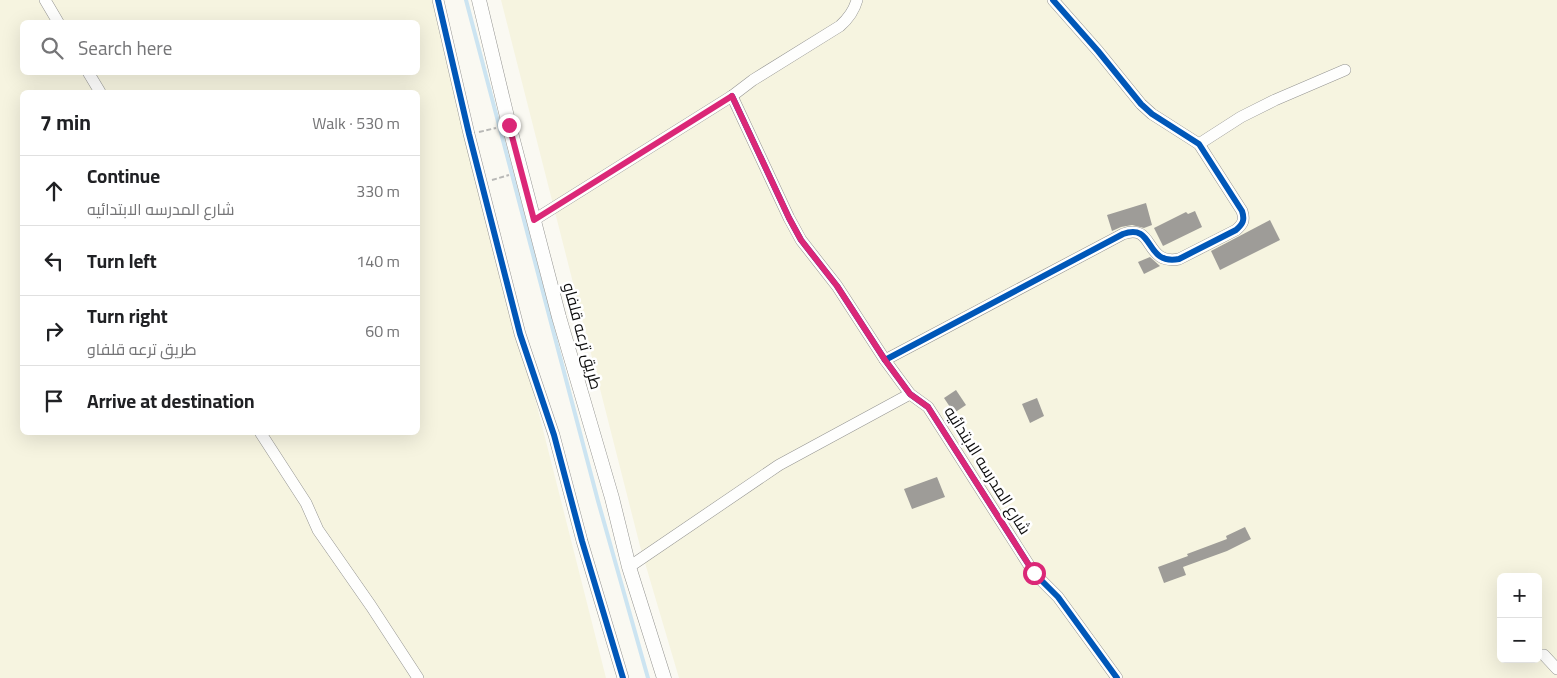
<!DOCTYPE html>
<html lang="en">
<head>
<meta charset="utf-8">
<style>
	:root { --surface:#fff; --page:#f2f2f2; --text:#202124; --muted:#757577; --line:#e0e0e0 }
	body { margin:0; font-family:Georgia,Cairo,serif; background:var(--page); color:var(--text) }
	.controls { position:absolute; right:15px; bottom:15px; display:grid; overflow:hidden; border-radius:8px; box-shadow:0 5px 20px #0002 }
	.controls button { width:45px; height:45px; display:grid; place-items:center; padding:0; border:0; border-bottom:1px solid var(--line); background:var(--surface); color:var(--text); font:25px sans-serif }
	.stop { position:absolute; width:15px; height:15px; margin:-11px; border:4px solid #db2777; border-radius:50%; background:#fff }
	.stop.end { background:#db2777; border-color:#fff; box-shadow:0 1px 5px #0008 }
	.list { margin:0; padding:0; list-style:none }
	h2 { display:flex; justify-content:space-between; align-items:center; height:65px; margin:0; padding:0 20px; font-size:21px }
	h2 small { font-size:16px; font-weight:400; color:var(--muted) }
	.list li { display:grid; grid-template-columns:32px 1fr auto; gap:15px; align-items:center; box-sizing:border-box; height:70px; padding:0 20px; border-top:1px solid var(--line) }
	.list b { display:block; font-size:19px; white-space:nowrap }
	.list p { margin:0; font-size:16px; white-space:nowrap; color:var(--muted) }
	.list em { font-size:16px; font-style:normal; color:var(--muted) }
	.icon { flex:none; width:28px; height:28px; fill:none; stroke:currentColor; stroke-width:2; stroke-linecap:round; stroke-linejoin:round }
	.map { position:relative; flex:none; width:1557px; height:678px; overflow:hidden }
	.search { position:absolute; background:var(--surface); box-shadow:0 5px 20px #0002; left:20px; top:20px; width:400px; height:55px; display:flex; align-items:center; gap:12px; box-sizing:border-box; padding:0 18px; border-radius:8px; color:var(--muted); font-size:19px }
	.panel { position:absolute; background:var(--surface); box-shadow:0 5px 20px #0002; left:20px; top:90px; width:400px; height:345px; border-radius:8px }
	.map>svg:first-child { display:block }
	.farmland { fill:#f6f4e0; fill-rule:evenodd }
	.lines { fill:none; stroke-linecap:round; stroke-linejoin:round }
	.stream { stroke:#cce4f1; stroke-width:4 }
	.building { fill:#9e9c98 }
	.minor-casing { stroke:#949491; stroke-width:12 }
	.tertiary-casing { stroke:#949491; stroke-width:15 }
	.path { stroke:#b8b8b6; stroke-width:2; stroke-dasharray:5 2.5; stroke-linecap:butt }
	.minor { stroke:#fefefd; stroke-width:11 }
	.tertiary { stroke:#fefefd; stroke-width:14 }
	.cycleway-casing { stroke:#fff; stroke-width:9 }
	.cycleway { stroke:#0057b8; stroke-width:6 }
	.route { stroke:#db2777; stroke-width:6 }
	.labels { text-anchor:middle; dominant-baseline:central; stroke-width:5; stroke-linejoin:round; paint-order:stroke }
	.street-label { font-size:16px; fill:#0e0e0e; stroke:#fff }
</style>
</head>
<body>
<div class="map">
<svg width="1557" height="678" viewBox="0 0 1557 678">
	<rect width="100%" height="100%" fill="#faf9f2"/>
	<g class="farmland">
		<path d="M0 0H434L606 678H0ZM22 22H418V72H22ZM22 92H418V432H22Z"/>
		<path d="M501 0H1557V678H679L640 546ZM1501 577H1538V659H1501Z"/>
	</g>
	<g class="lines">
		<polyline class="stream" points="466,0 598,501 648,678"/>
	</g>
	<g class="building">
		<polygon points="1146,203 1152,225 1144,228 1132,225 1121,227 1112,231 1107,215"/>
		<polygon points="1195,211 1202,227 1163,246 1154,228 1186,212 1188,214"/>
		<polygon points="1270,220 1280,240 1220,270 1211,251"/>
		<polygon points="1150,257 1160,266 1144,274 1138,262"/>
		<polygon points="956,390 966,405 954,413 944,398"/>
		<polygon points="1037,398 1044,416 1030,423 1022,404"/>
		<polygon points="937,477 945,497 912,509 904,489"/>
		<polygon points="1245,527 1251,539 1227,551 1183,567 1186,575 1164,583 1158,567 1188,556 1187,554 1227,539 1226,536"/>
	</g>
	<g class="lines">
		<defs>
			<g id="minor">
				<polyline points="45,0 58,22"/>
				<polyline points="438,0 469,134 520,334 554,435 582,541 623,678"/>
				<polyline points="88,72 100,92"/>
				<polyline points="732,96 789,218 801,240 837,286 885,360 910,394 928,407 1034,573 1058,597 1117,678"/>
				<polyline points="1199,144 1241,117 1275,100 1345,70"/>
				<path d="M534 220 732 96 753 80 840 26C849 18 854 11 857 0"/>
				<path d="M885 360 1123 234C1155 222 1144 266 1179 259L1236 230C1243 224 1245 220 1242 211L1199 144 1152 114 1141 104 1098 51 1053 0"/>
				<polyline points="260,432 306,503 318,530 371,606 418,678"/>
				<polyline points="629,567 779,465 910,394"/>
				<polyline points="1544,655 1557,669"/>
			</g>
			<polyline id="tertiary" points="479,0 509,125 559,317 612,498 629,567 664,678"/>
		</defs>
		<use href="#minor" class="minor-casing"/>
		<use href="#tertiary" class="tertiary-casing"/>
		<g class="path">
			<polyline points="479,132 496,128"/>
			<polyline points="492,180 509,175"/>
		</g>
		<use href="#minor" class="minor"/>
		<use href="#tertiary" class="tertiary"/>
		<defs>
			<g id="cycleway">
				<polyline points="438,0 469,134 520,334 554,435 582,541 623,678"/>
				<polyline points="732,96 789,218 801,240 837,286 885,360 910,394 928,407 1034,573 1058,597 1117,678"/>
				<path d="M885 360 1123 234C1155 222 1144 266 1179 259L1236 230C1243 224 1245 220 1242 211L1199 144 1152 114 1141 104 1098 51 1053 0"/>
			</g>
		</defs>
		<use href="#cycleway" class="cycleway-casing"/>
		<use href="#cycleway" class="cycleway"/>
	</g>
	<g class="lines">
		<polyline class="route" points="509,125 534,220 732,96 789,218 801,240 837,286 885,360 910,394 928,407 1034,573"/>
	</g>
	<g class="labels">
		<g class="street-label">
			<text transform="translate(583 336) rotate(75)">طريق ترعه قلفاو</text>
			<text transform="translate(988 470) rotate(58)">شارع المدرسه الابتدائيه</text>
		</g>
	</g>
</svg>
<div class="controls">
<button>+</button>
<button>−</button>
</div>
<div class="stop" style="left:1034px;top:573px"></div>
<div class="stop end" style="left:509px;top:125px"></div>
<div class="search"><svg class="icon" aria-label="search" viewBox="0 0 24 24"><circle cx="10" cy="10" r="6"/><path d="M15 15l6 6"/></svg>Search here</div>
<section class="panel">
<h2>7 min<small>Walk · 530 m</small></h2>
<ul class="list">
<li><svg class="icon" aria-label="ahead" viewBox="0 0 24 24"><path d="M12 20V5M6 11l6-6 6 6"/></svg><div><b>Continue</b><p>شارع المدرسه الابتدائيه</p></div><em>330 m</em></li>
<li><svg class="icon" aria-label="left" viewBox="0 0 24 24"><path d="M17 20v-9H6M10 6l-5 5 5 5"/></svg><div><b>Turn left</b></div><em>140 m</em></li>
<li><svg class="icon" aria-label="right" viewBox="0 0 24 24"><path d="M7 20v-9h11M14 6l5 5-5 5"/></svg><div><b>Turn right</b><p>طريق ترعه قلفاو</p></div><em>60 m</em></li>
<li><svg class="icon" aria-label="arrive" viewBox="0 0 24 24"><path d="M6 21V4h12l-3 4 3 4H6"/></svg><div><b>Arrive at destination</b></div></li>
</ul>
</section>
</div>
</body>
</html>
